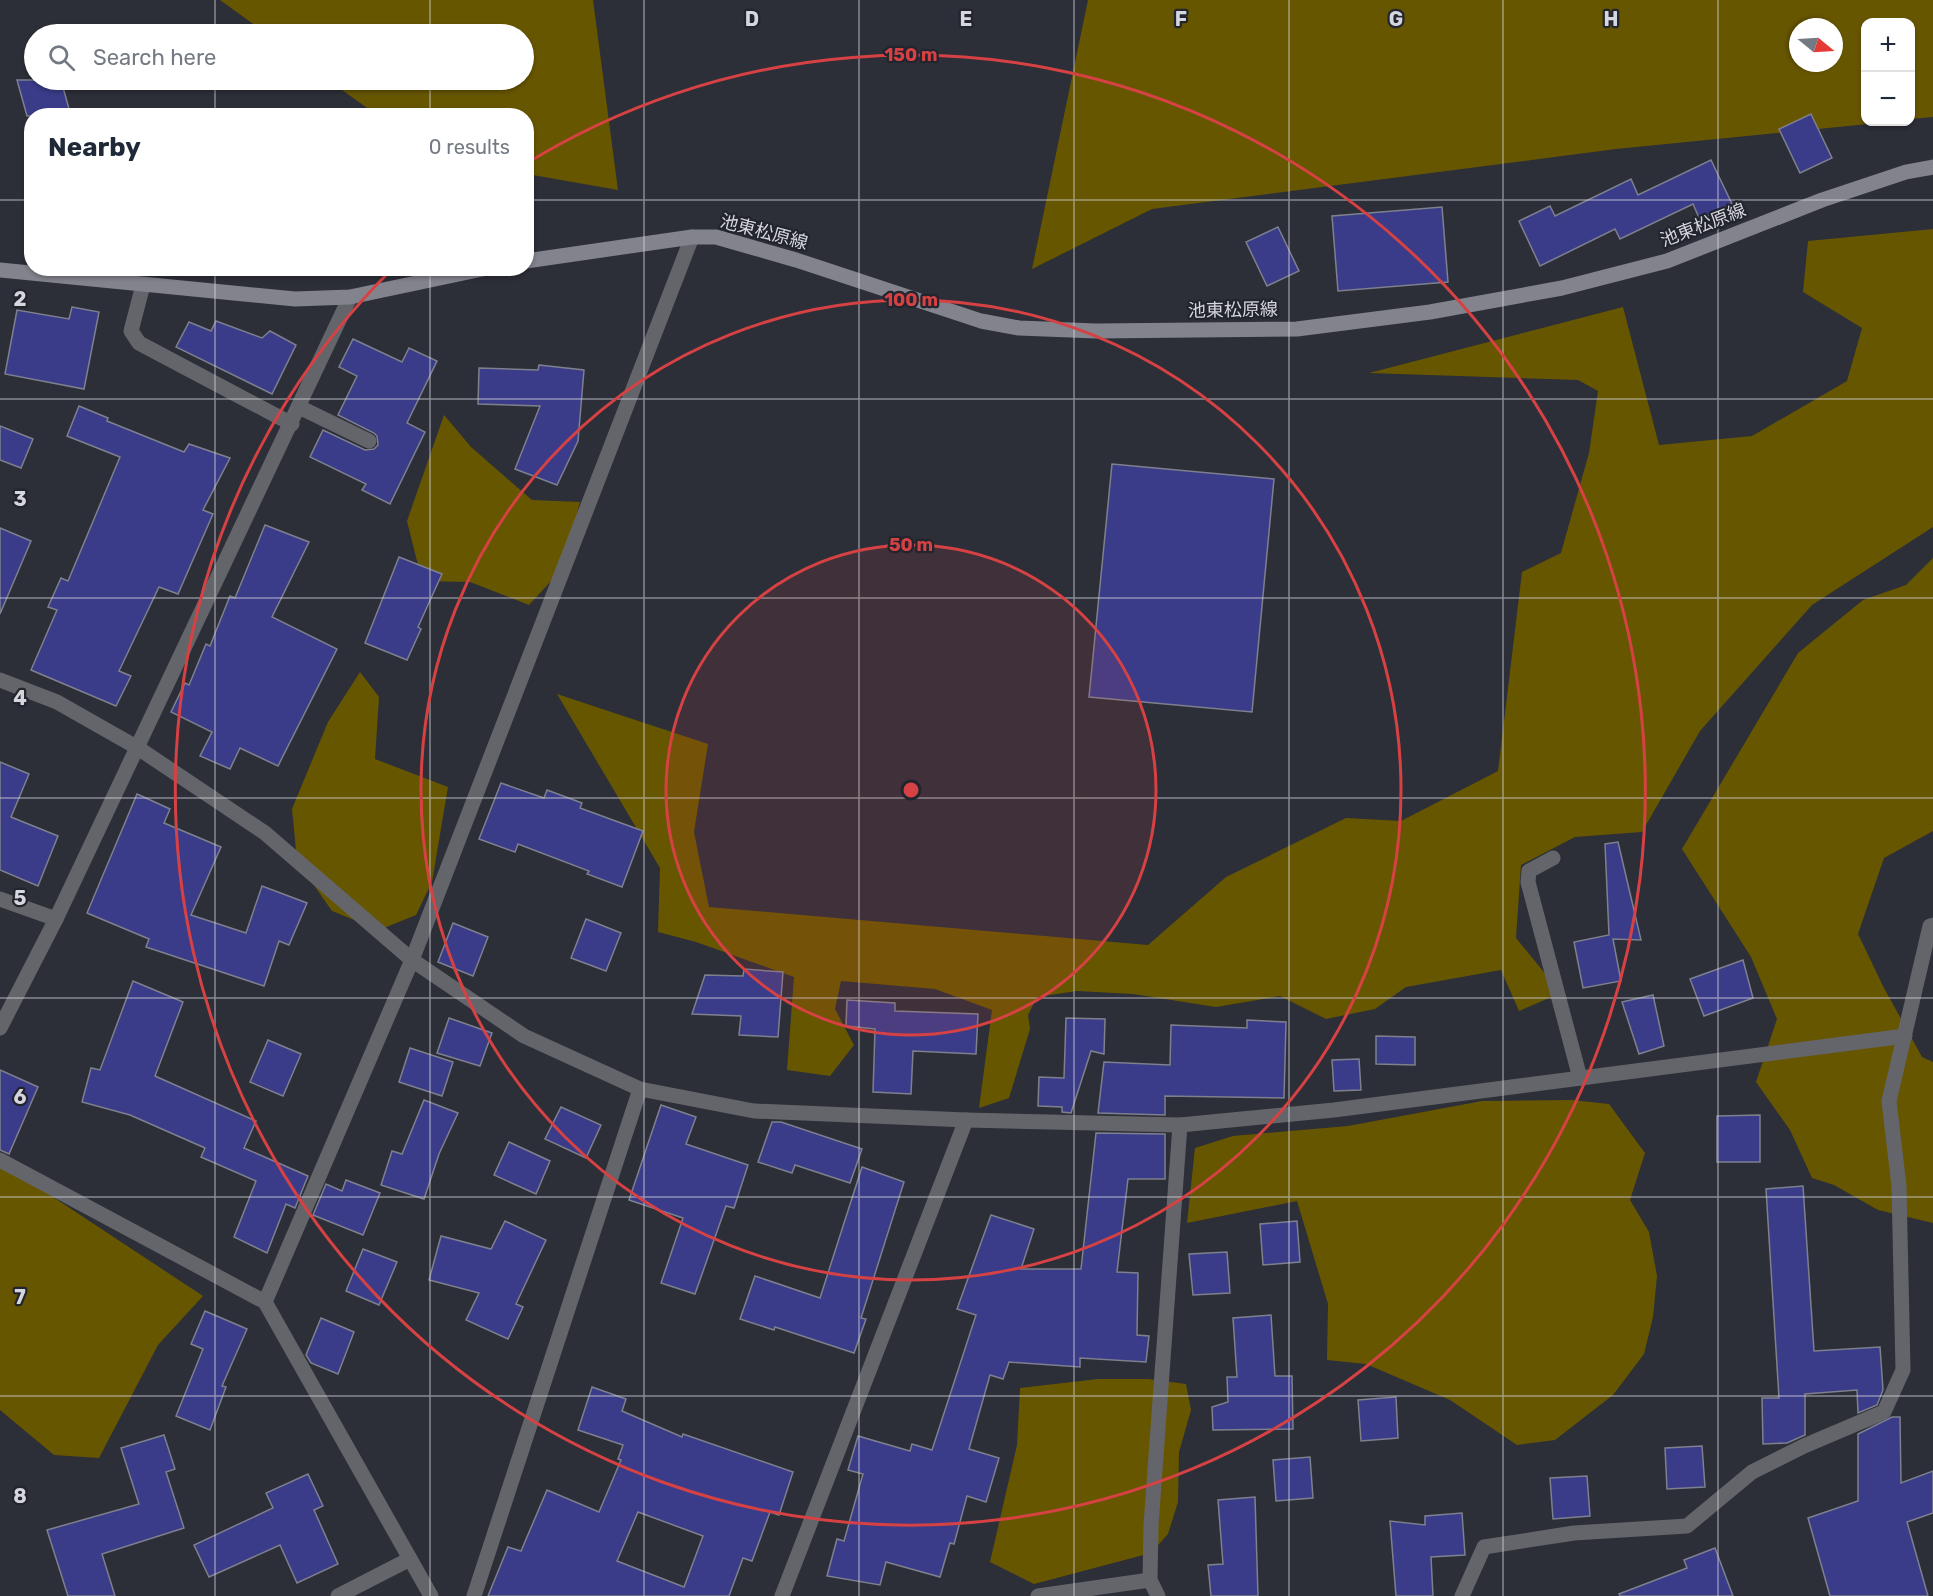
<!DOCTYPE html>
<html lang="en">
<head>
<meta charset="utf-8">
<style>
	:root { --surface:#fff; --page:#f6f6f7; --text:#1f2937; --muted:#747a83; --line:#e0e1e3 }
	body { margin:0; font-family:Rubik,"Noto Sans JP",sans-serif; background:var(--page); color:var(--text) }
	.controls { position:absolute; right:18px; top:18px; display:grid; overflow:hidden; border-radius:12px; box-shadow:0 2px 4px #0004 }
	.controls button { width:54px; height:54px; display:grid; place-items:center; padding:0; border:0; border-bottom:2px solid var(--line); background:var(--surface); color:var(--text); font:30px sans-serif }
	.compass { position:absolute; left:1789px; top:18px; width:54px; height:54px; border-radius:50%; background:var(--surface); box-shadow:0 2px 4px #0004; rotate:108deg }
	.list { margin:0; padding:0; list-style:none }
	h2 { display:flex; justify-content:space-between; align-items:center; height:78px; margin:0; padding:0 24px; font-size:26px }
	h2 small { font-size:20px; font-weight:400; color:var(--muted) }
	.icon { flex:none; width:33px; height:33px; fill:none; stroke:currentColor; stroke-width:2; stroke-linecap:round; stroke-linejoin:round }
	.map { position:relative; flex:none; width:1933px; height:1596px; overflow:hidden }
	.search { position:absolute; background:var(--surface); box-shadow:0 2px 4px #0004; left:24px; top:24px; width:510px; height:66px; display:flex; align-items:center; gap:15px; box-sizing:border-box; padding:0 21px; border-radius:33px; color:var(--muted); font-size:22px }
	.panel { position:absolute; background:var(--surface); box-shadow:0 2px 4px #0004; left:24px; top:108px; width:510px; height:168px; border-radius:24px }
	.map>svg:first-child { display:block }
	.green { fill:#675600; fill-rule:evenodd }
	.building { fill:#3a3c89; stroke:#7e808d; stroke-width:1.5; fill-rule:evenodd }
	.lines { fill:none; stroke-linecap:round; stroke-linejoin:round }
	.service { stroke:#64656a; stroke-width:15 }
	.minor { stroke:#64656a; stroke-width:15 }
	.secondary { stroke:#82838c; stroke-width:15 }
	.grid { fill:none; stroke:#d6d7de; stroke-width:1.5; stroke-opacity:0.55 }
	.ring { fill:none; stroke:#d64243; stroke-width:3 }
	.labels { text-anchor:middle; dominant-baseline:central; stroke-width:4.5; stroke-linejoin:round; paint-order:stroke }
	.street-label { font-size:18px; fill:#d6d7de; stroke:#22242e }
	.grid-label { font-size:20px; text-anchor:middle; font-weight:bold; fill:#d6d7de; stroke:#22242e; stroke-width:4.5; stroke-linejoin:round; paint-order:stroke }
	.centre { fill:#d64243; stroke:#22242e; stroke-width:3 }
	.ring-label { font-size:18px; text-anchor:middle; font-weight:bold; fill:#d64243; stroke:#22242e; stroke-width:4.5; stroke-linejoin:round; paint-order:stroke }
</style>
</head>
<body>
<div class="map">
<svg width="1933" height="1596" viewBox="0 0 1933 1596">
	<rect width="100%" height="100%" fill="#2c2e38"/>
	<g class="green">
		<polygon points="220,0 593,0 618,190 527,174 526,116 377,115 328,80 524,80 524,34 267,34"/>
		<path d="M1088 0H1933V117L1911 119 1910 22H1866V122H1888L1616 149 1152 209 1032 269ZM1798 27H1834V63H1798Z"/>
		<polygon points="1933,229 1933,527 1812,605 1700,731 1642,832 1575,837 1521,865 1516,938 1561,993 1519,1011 1501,970 1406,987 1375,1009 1326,1019 1280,996 1216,1007 1133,994 1077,991 1037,997 1028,1015 1030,1029 1009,1098 979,1108 992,1010 935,989 841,981 835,1009 854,1045 830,1076 787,1070 794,977 696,942 658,932 660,868 557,694 708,744 694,832 709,907 1148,945 1226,877 1346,818 1401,821 1498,771 1522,572 1561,553 1589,453 1598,391 1578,380 1369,373 1623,307 1659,445 1752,436 1847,381 1862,328 1803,292 1808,241"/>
		<polygon points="444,415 471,447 532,500 580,502 564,567 529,605 470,582 422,581 407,521"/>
		<polygon points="1933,558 1933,831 1884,858 1858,934 1884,988 1922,1057 1933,1062 1933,1223 1878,1210 1834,1185 1812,1178 1790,1130 1756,1082 1777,1019 1751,957 1682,849 1798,653 1863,600 1906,585"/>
		<polygon points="360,672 379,697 375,759 448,787 432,882 416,915 379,930 332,911 297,861 292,809 328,722"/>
		<polygon points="1572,1100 1609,1104 1645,1153 1630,1200 1649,1232 1657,1276 1653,1317 1644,1354 1613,1395 1555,1440 1517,1445 1450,1400 1366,1364 1327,1360 1328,1304 1297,1201 1187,1223 1195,1148 1233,1136 1348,1126 1482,1101"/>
		<polygon points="0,1162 203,1296 158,1345 99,1458 54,1455 0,1410"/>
		<polygon points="1098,1379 1148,1379 1186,1384 1191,1410 1179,1452 1178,1502 1168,1534 1151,1553 1034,1584 990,1562 1017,1445 1020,1388"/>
	</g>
	<g class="building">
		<polygon points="17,80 61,80 71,116 27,116"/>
		<polygon points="1811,114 1832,158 1800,173 1779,129"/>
		<polygon points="1711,160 1732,204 1700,220 1693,204 1620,239 1615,229 1540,266 1519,221 1550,206 1555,216 1631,179 1638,195"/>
		<polygon points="1442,207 1448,282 1338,291 1332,216"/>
		<polygon points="1278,227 1299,271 1267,286 1246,242"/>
		<polygon points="72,307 99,312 84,389 5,374 17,310 69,319"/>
		<polygon points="216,321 262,338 270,331 296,345 272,394 176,347 189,322 211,331"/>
		<polygon points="353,339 402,362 409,348 437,361 407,423 425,432 390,504 362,490 366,484 310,457 323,430 365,450 374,449 378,445 377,436 374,433 338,415 357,376 339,367"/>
		<polygon points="539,365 584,370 578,441 557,485 515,469 540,406 478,404 479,368 538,370"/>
		<polygon points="79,406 108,418 107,421 184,452 189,444 230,458 203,510 213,514 178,594 159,587 119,671 131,676 116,706 31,670 57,610 48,607 61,578 68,581 120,457 67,436"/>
		<polygon points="0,426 33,439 21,468 0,460"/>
		<polygon points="1112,464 1274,479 1252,712 1089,697"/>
		<polygon points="265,525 309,542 272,617 337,649 278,766 240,748 230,769 200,756 212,732 171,712 185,683 189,685 206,644 210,646 230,596 235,598"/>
		<polygon points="0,528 31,541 0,614"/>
		<polygon points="399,557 442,574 418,627 421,629 407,660 365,643"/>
		<polygon points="0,762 29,774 11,817 58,836 38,886 0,870"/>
		<polygon points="501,783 544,798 547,790 582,803 580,808 643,831 622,887 587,874 589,871 518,844 515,852 479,839"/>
		<polygon points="137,794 170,809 164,823 221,847 191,915 246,933 262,886 307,903 289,945 279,941 264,986 146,947 149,939 87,913"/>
		<polygon points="1618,842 1641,940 1613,939 1621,981 1583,988 1574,942 1609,935 1605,844"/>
		<polygon points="586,919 621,933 606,971 571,958"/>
		<polygon points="453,923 488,937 473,976 438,962"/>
		<polygon points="1743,960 1753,998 1704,1016 1690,979"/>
		<polygon points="744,969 783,972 778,1037 739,1035 741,1016 692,1014 705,975 743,976"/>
		<polygon points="133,981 183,1002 155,1076 256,1121 244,1148 308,1176 295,1208 286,1204 267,1253 234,1237 256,1181 201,1157 205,1148 130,1115 82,1102 91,1068 100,1070"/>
		<polygon points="1653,995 1664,1046 1639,1054 1622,1002"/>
		<polygon points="847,1000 895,1003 895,1011 978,1014 976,1054 913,1051 911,1094 873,1092 875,1029 846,1026"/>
		<polygon points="449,1018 492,1033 480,1066 437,1053"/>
		<polygon points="1066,1018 1105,1019 1104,1054 1091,1051 1071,1113 1062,1112 1062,1107 1038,1106 1039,1077 1064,1078"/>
		<polygon points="1247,1020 1286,1022 1284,1098 1165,1096 1165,1115 1098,1113 1104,1062 1170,1065 1171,1025 1247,1028"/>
		<polygon points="1376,1036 1415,1037 1415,1065 1376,1064"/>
		<polygon points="268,1040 301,1054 283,1096 250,1082"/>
		<polygon points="410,1048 453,1062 442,1096 399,1082"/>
		<polygon points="1359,1059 1361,1090 1334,1091 1332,1060"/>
		<polygon points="0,1070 38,1087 9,1154 0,1150"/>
		<polygon points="424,1100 458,1113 439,1154 424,1199 381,1185 392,1151 402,1154"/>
		<polygon points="661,1105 696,1117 686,1144 748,1165 734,1208 726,1206 695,1294 661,1283 683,1218 629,1200"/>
		<polygon points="561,1107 601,1125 586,1158 545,1139"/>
		<polygon points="1760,1115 1760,1162 1717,1162 1717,1116"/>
		<polygon points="772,1122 781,1122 862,1149 850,1183 795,1165 792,1173 758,1162"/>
		<polygon points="1096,1133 1165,1134 1165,1179 1128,1179 1117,1272 1138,1273 1137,1335 1149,1336 1146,1362 1080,1358 1080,1367 1009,1362 1003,1379 990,1375 969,1449 999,1458 986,1502 967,1496 954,1544 950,1543 940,1577 886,1562 880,1585 827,1576 837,1539 844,1541 863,1474 848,1470 858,1436 910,1451 912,1444 932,1450 976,1315 957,1309 991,1215 1034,1229 1021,1269 1081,1269"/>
		<polygon points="509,1142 550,1161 536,1194 494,1175"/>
		<polygon points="862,1167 904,1182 861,1318 866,1319 854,1353 775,1327 774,1330 740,1319 755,1276 820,1298"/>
		<polygon points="346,1180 380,1193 363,1235 313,1215 326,1184 342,1191"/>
		<polygon points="1803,1186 1814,1351 1880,1347 1883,1390 1877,1405 1858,1413 1857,1390 1805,1394 1805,1435 1787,1443 1763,1444 1762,1398 1779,1398 1766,1189"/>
		<polygon points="505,1221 546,1240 516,1304 523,1307 508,1339 466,1320 479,1293 429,1280 441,1236 491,1249"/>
		<polygon points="1297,1221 1300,1262 1263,1265 1260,1224"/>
		<polygon points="363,1249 397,1262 379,1305 346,1291"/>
		<polygon points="1227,1252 1230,1293 1193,1295 1189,1254"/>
		<polygon points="205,1311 247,1329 222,1386 226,1387 210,1430 176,1416 203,1349 191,1344"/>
		<polygon points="1271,1315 1275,1376 1292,1376 1293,1429 1213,1430 1212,1407 1228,1402 1227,1377 1237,1377 1233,1318"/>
		<polygon points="321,1318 354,1332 338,1374 311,1363 306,1355"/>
		<path d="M592 1387 626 1399 622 1411 682 1437 683 1434 793 1472 779 1515 770 1512 752 1561 743 1558 729 1596H488L508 1547 521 1551 547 1490 599 1512 621 1460 618 1459 623 1445 578 1430ZM638 1512 703 1536 684 1587 617 1561Z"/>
		<polygon points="1396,1397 1398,1438 1361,1441 1358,1400"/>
		<polygon points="1892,1417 1900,1417 1901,1483 1933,1471 1933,1513 1907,1522 1928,1596 1830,1596 1808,1518 1858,1501 1858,1434"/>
		<polygon points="164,1435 175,1469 166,1472 184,1528 102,1554 115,1596 68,1596 47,1530 139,1504 121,1448"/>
		<polygon points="1702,1446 1705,1487 1667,1489 1665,1448"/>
		<polygon points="1310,1457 1313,1498 1276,1501 1273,1460"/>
		<polygon points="308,1474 323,1506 314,1510 338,1564 297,1583 280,1545 209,1577 194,1545 273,1508 266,1493"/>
		<polygon points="1587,1476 1590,1516 1553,1519 1550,1478"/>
		<polygon points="1255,1497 1258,1596 1211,1596 1208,1565 1223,1564 1218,1500"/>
		<polygon points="1462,1513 1465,1555 1431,1557 1433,1596 1396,1596 1390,1521 1425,1525 1425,1516"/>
		<polygon points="1715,1548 1733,1596 1620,1596 1619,1594 1687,1568 1684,1560"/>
	</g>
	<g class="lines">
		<g class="service">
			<polyline points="143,285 131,331 139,343 292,424"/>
			<polyline points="1553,858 1529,871 1528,882 1580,1078"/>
		</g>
		<g class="minor">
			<polyline points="299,407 369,441"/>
			<polyline points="0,680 57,702 138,748 265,833 412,960 524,1036 640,1089 754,1111 966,1120 1180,1125 1334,1110 1905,1036"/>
			<polyline points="0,899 56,919"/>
			<polyline points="0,1028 56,919 350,297"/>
			<polyline points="0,1160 265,1302 431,1596"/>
			<polyline points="265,1302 412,960 692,237"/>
			<polyline points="338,1596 410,1559"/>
			<polyline points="474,1596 640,1089"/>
			<polyline points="782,1596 966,1120"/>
			<polyline points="1038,1596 1150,1580"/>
			<polyline points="1158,1596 1150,1580 1151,1525 1180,1125"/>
			<polyline points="1462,1596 1484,1547 1574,1533 1687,1526 1752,1472 1804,1446 1884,1412 1903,1370 1899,1186 1889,1101 1930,926 1933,925"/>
		</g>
		<g class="secondary">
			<polyline points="526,261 692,237 716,237 796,260 981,321 1019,328 1096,331 1297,329 1430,312 1562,288 1667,261 1822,200 1906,172 1933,167"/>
			<polyline points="0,270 295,299 350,297 487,268"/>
		</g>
	</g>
	<path class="grid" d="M215 0V34M430 0V34M644 0V1596M859 0V1596M1074 0V1596M1289 0V1596M1503 0V1596M1718 0V1596M215 80V116M430 80V116M0 200H32M526 200H1933M215 268V1596M430 268V1596M0 399H1933M0 598H1933M0 798H1933M0 998H1933M0 1197H1933M0 1396H1933"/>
	<circle cx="911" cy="790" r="245" fill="#d64243" fill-opacity=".12"/>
	<g class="ring">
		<circle cx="911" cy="790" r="245"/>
		<circle cx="911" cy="790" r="490"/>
		<path d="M527 163A735 735 0 1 1 391 270"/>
	</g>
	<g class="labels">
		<g class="street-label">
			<text transform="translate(1703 225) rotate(-21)">池東松原線</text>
			<text transform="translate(764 232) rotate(15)">池東松原線</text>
			<text transform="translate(1233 310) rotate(-1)">池東松原線</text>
		</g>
	</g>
	<g class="grid-label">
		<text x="752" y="26">D</text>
		<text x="966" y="26">E</text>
		<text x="1181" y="26">F</text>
		<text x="1396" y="26">G</text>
		<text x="1611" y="26">H</text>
		<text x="20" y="306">2</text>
		<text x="20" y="506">3</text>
		<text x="20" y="705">4</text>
		<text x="20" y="905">5</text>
		<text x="20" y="1104">6</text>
		<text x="20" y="1304">7</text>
		<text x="20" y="1503">8</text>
	</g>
	<circle cx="911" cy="790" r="9" class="centre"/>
	<g class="ring-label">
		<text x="911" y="61">150 m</text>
		<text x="911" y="306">100 m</text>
		<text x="911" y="551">50 m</text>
	</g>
</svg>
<div class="controls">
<button>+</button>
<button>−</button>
</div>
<svg class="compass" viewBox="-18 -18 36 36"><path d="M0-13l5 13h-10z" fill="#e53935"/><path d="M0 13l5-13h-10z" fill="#747a83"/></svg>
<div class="search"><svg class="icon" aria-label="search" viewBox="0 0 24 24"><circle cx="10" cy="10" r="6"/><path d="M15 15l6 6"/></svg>Search here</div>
<section class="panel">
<h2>Nearby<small>0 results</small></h2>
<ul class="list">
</ul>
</section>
</div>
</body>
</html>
